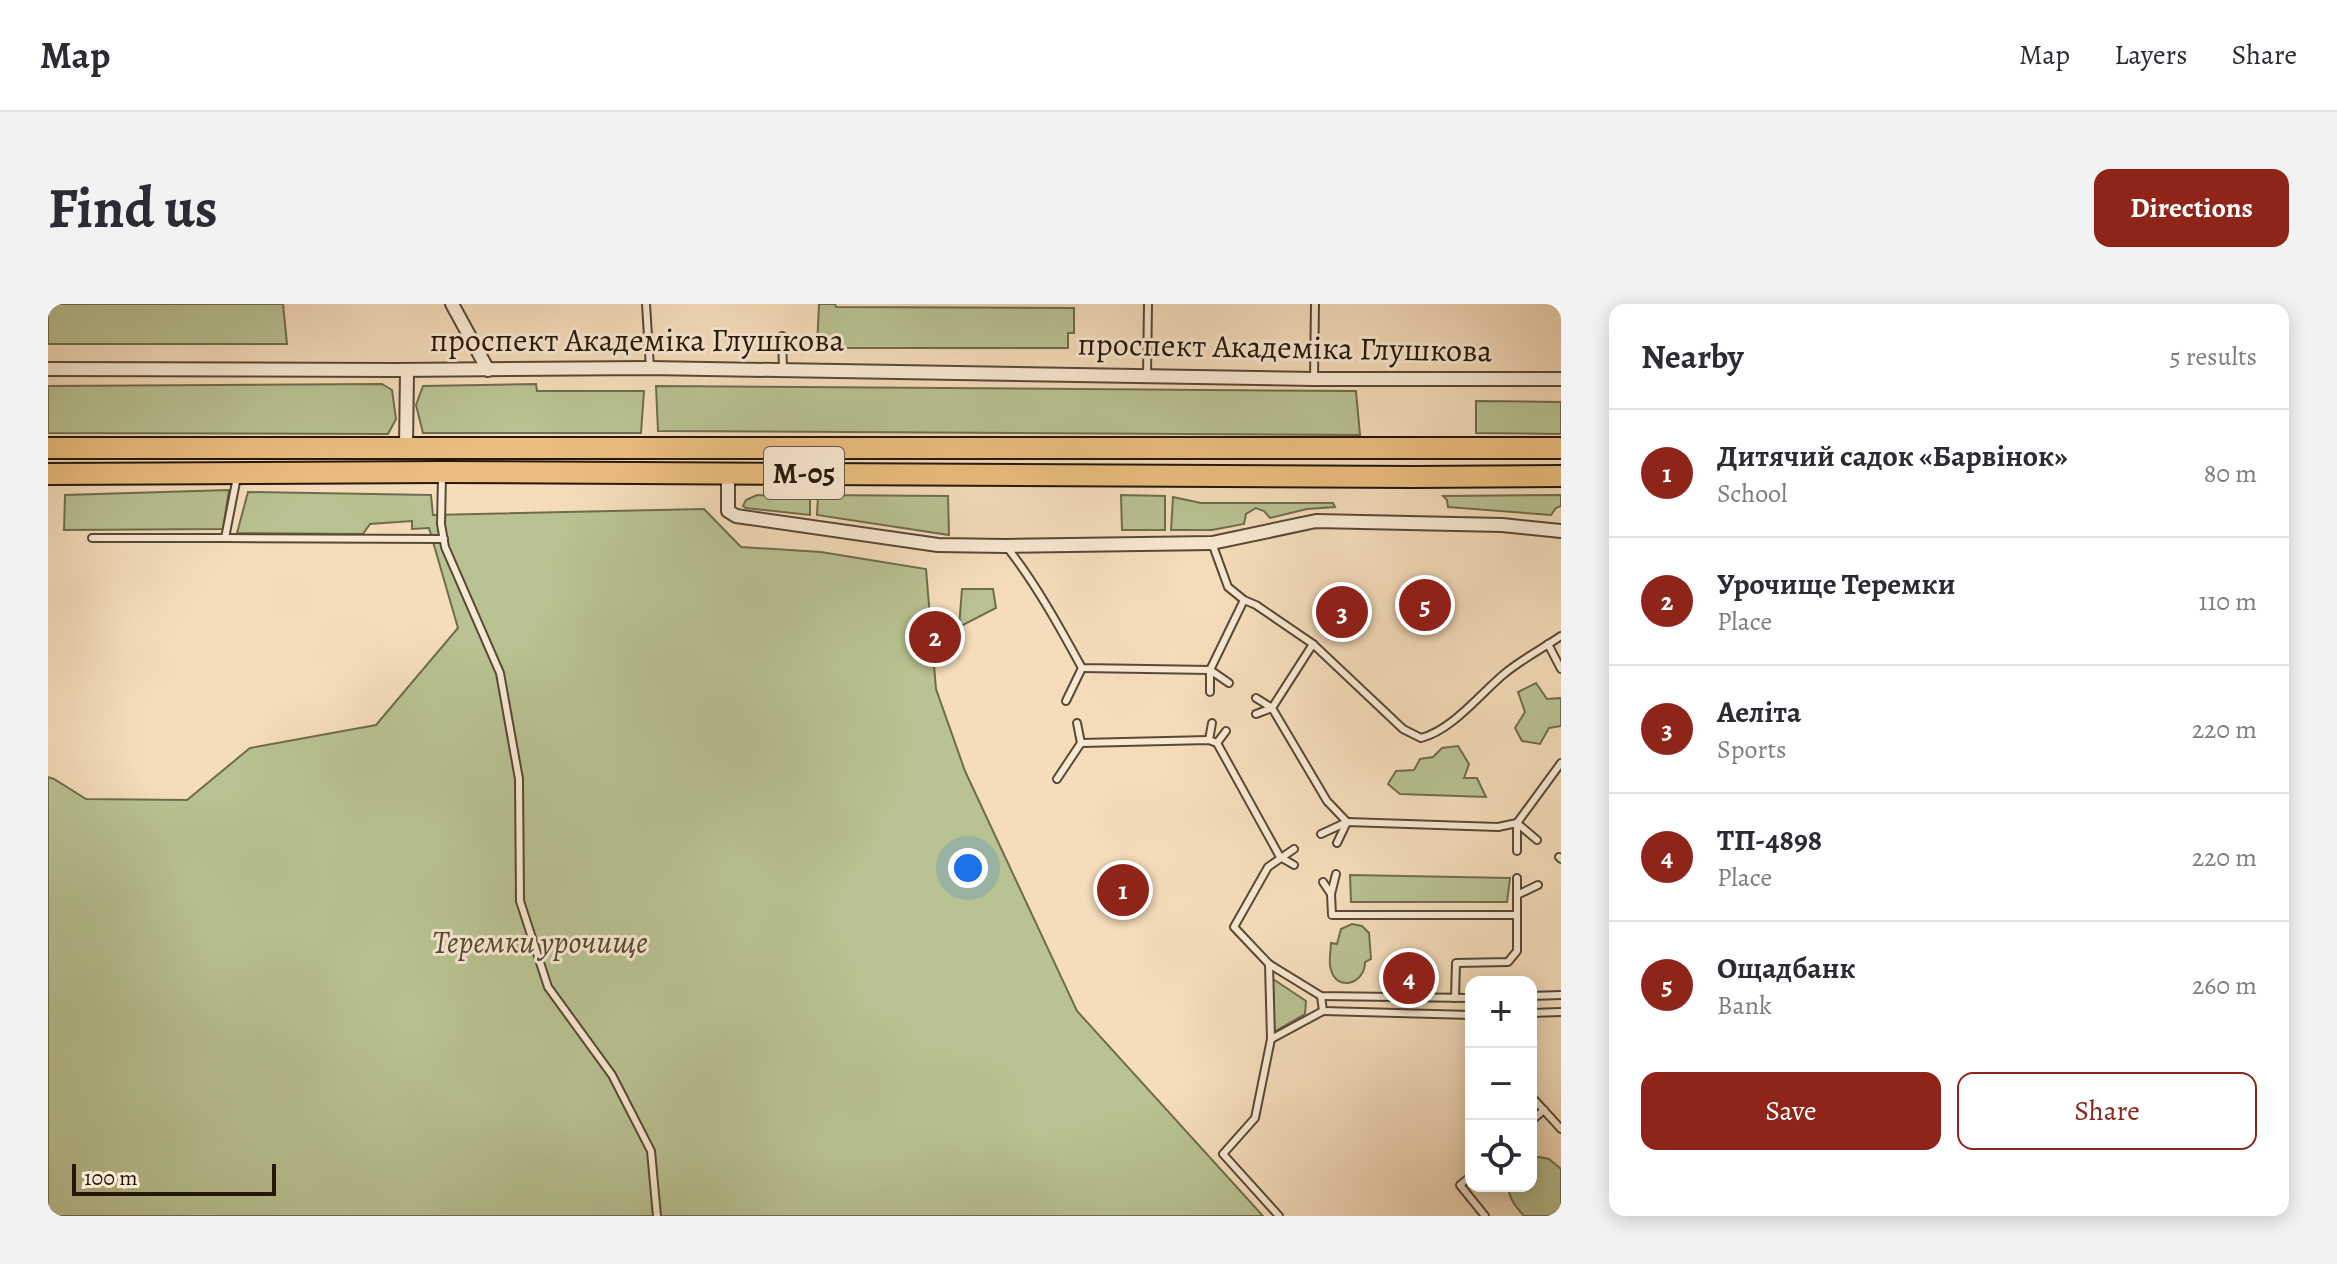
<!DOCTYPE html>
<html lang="en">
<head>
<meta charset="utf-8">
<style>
	:root { --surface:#fff; --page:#f2f2f3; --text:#2b2b33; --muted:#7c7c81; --line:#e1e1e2; --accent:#8f2418 }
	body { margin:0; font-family:Alegreya,serif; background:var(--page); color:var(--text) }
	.controls { position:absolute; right:24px; bottom:24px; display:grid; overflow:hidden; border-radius:16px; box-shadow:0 4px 20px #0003 }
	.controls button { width:72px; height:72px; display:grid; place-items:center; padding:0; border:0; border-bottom:2px solid var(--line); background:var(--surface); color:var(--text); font:40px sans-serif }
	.scale { position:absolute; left:24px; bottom:20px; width:204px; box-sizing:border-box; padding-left:8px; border:4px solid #251709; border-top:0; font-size:22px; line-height:28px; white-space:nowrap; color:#251709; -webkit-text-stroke:6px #f8e9d3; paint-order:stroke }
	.you { position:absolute; left:920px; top:564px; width:28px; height:28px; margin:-20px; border:6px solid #fff; border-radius:50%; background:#1a73e8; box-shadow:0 0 0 12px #1a73e833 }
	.badge { display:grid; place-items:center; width:52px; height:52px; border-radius:50%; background:var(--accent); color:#fff; font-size:26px; font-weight:700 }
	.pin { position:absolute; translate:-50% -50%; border:4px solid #fff; box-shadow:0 2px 8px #0006 }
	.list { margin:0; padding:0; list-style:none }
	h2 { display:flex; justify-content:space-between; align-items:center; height:104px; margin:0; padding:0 32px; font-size:34px }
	h2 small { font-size:26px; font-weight:400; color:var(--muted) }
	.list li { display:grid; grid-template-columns:52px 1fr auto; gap:24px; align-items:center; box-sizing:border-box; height:128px; padding:0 32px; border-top:2px solid var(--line) }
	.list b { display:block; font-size:30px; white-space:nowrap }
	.list p { margin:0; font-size:26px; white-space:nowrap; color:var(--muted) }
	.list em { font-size:26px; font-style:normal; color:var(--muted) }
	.actions { display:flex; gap:16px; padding:24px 32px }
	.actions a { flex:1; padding:18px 0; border:2px solid var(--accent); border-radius:16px; text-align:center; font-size:28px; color:var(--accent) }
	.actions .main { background:var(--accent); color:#fff }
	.icon { flex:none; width:44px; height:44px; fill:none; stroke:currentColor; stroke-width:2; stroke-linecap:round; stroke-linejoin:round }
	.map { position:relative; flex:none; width:1513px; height:912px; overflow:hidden; border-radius:16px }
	header { display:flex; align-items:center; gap:48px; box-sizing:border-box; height:112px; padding:0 40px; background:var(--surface); border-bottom:2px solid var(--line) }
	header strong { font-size:38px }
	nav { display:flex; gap:44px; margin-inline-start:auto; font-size:28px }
	.intro { display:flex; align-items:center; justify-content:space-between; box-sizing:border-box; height:192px; padding:0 48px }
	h1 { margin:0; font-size:56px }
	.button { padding:20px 36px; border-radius:16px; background:var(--accent); color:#fff; font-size:28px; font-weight:700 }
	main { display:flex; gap:48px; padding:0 48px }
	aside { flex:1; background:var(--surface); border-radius:16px; box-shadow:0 4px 20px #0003 }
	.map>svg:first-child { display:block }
	.green { fill:#b9c292; stroke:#6f6c4e; stroke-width:2 }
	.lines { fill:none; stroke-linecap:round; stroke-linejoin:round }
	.service-casing { stroke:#594836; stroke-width:10 }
	.minor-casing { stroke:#594836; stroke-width:16 }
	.trunk-casing { stroke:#251709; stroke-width:24 }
	.service { stroke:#f8e9d3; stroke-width:6 }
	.minor { stroke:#f8e9d3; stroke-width:12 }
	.trunk { stroke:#eabe7e; stroke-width:20 }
	.labels { text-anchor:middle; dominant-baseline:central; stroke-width:6; stroke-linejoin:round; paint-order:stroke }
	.shield { fill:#f8e9d3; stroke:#645646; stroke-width:2 }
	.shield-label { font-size:30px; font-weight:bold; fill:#251709 }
	.street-label { font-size:32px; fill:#251709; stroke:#f8e9d3 }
	.park-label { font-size:32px; font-style:italic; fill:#514a32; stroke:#f8e9d3 }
</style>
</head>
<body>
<header>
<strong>Map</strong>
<nav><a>Map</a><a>Layers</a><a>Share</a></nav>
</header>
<div class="intro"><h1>Find us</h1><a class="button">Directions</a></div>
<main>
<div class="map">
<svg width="1513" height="912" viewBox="0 0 1513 912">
	<rect width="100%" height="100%" fill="#f5ddbb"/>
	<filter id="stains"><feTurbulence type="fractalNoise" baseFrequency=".0025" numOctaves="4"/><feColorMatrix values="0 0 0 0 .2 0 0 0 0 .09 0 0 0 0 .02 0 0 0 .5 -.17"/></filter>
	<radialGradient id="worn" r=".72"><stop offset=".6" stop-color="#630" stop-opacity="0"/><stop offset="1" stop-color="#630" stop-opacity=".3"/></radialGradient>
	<g class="green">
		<polygon points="0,0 235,0 239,40 0,40"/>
		<polygon points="771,0 787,0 788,3 1026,4 1026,29 1020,29 1020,44 769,44"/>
		<polygon points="334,80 344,86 348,115 340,130 0,129 0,82"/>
		<polygon points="488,80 489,87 596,87 593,129 375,129 368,101 375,82"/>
		<polygon points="608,82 1308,87 1312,131 610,127"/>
		<polygon points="1428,97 1513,98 1513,130 1428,129"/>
		<polygon points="181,186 175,225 16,226 17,191"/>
		<polygon points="200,188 383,191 385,211 656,205 693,243 773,248 878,265 888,385 917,467 1029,707 1215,912 0,912 0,473 6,475 38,495 139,496 202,444 328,421 410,324 381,224 364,225 364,217 322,220 315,230 189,229"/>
		<polygon points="709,191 762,193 762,211 698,204 695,202 698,196"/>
		<polygon points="770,191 900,192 901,231 769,211"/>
		<polygon points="1073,191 1117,192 1117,226 1074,226"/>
		<polygon points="1513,191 1513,202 1508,204 1503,211 1400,203 1399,196 1395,192"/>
		<polygon points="1125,193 1153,199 1285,199 1287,203 1259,205 1222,214 1216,207 1208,204 1198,210 1196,220 1164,226 1123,226"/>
		<polygon points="914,285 945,285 948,304 911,323"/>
		<polygon points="1488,379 1499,395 1512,394 1513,396 1513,422 1501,424 1492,440 1474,437 1467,424 1477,408 1470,388"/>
		<polygon points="1410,442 1421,460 1416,474 1429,474 1438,493 1352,490 1340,480 1348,467 1366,466 1372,455 1385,453 1394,444"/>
		<polygon points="1302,571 1462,574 1459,598 1303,598"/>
		<path d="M1304 620 1314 622 1321 629 1323 655 1317 658C1317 680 1289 688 1283 666 1280 658 1283 647 1283 639L1289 640 1293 625Z"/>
		<polygon points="1225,675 1258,697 1257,710 1226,728"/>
		<path d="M1491 853 1501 855 1513 865V912H1476C1468 903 1461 895 1460 882H1483V854Z"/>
	</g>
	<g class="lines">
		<defs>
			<g id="service">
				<polyline points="598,0 602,64"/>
				<polyline points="734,32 735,66"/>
				<polyline points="1099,72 1100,0"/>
				<polyline points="1266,75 1267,0"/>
				<polyline points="394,172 393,220 397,243 452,369 471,475 472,597 500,683 564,771 603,847 609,912"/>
				<polyline points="44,234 177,234 189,173"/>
				<polyline points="177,234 396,235"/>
				<path d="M1164 239 1180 283 1196 296 1208 301 1265 340 1355 425 1373 434C1404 426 1431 391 1456 370 1474 355 1494 345 1513 332"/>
				<path d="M958 242C988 280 1011 322 1034 364L1162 366 1196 296"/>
				<polyline points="1265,340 1224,404 1279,497 1299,518 1289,539"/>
				<polyline points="1500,340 1513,365"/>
				<polyline points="1162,366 1181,379"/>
				<polyline points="1162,388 1162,366"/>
				<polyline points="1208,394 1224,404"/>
				<polyline points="1018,397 1034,364"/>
				<polyline points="1208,410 1224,404"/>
				<polyline points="1029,419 1033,439"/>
				<polyline points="1161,436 1164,419"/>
				<polyline points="1169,439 1232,553 1246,561"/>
				<polyline points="1009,475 1033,439 1161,436 1169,439 1178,427"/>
				<polyline points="1469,519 1469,547"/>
				<polyline points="1469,519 1489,536"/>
				<polyline points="1273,530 1299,518 1450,523 1469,519 1513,459"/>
				<polyline points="1246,545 1220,563 1186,623 1221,660 1273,692 1423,694"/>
				<polyline points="1511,553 1513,555"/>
				<polyline points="1288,570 1283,590 1284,611 1469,611"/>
				<polyline points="1275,578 1283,590"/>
				<polyline points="1469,591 1490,581"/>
				<polyline points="1221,660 1223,735 1207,814 1175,850 1231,912"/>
				<polyline points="1483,692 1513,691"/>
				<polyline points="1407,694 1408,659 1460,658 1469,647 1469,574"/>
				<polyline points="1275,707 1423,711"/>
				<polyline points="1483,709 1513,708"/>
				<polyline points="1223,735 1275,707 1273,692"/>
				<polyline points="1483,792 1513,825"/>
				<polyline points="1483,817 1496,806"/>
				<polyline points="1423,872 1412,881 1437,912"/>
			</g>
			<g id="minor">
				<polyline points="404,0 440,66"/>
				<polyline points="0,65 349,66 602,64 1266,75 1513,75"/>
				<polyline points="358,143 359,66"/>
				<polyline points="680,170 680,207 688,212 890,241 958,242 1164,239 1268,217 1454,221 1513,227"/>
			</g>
			<g id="trunk">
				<polyline points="0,144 1513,144"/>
				<polyline points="0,170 394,168 1365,173 1513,172"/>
			</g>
		</defs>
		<use href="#service" class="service-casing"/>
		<use href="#minor" class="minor-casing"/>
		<use href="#trunk" class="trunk-casing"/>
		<use href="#service" class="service"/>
		<use href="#minor" class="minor"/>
		<use href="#trunk" class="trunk"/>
	</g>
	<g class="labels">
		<rect class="shield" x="716" y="143" width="80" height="52" rx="6"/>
		<g class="shield-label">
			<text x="756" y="169">М-05</text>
		</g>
		<g class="street-label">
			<text x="589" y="36">проспект Академіка Глушкова</text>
			<text transform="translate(1237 43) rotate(1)">проспект Академіка Глушкова</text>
		</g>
		<g class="park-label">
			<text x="492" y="638">Теремки урочище</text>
		</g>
	</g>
	<rect width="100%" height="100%" filter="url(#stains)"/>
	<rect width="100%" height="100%" fill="url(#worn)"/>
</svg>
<div class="controls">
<button>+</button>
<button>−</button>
<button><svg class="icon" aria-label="locate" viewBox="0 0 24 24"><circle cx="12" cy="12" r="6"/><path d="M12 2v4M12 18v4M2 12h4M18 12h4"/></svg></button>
</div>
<div class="scale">100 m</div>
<div class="you"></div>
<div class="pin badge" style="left:1075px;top:586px">1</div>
<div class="pin badge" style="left:887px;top:333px">2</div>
<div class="pin badge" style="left:1294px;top:308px">3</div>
<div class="pin badge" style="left:1361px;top:674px">4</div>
<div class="pin badge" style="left:1377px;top:301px">5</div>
</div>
<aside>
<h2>Nearby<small>5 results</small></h2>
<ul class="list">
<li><span class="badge">1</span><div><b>Дитячий садок «Барвінок»</b><p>School</p></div><em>80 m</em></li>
<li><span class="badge">2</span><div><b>Урочище Теремки</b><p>Place</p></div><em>110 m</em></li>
<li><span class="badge">3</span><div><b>Аеліта</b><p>Sports</p></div><em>220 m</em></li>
<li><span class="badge">4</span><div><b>ТП-4898</b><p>Place</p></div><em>220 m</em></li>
<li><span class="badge">5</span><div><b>Ощадбанк</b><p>Bank</p></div><em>260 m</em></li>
</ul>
<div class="actions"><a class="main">Save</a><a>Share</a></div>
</aside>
</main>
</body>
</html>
